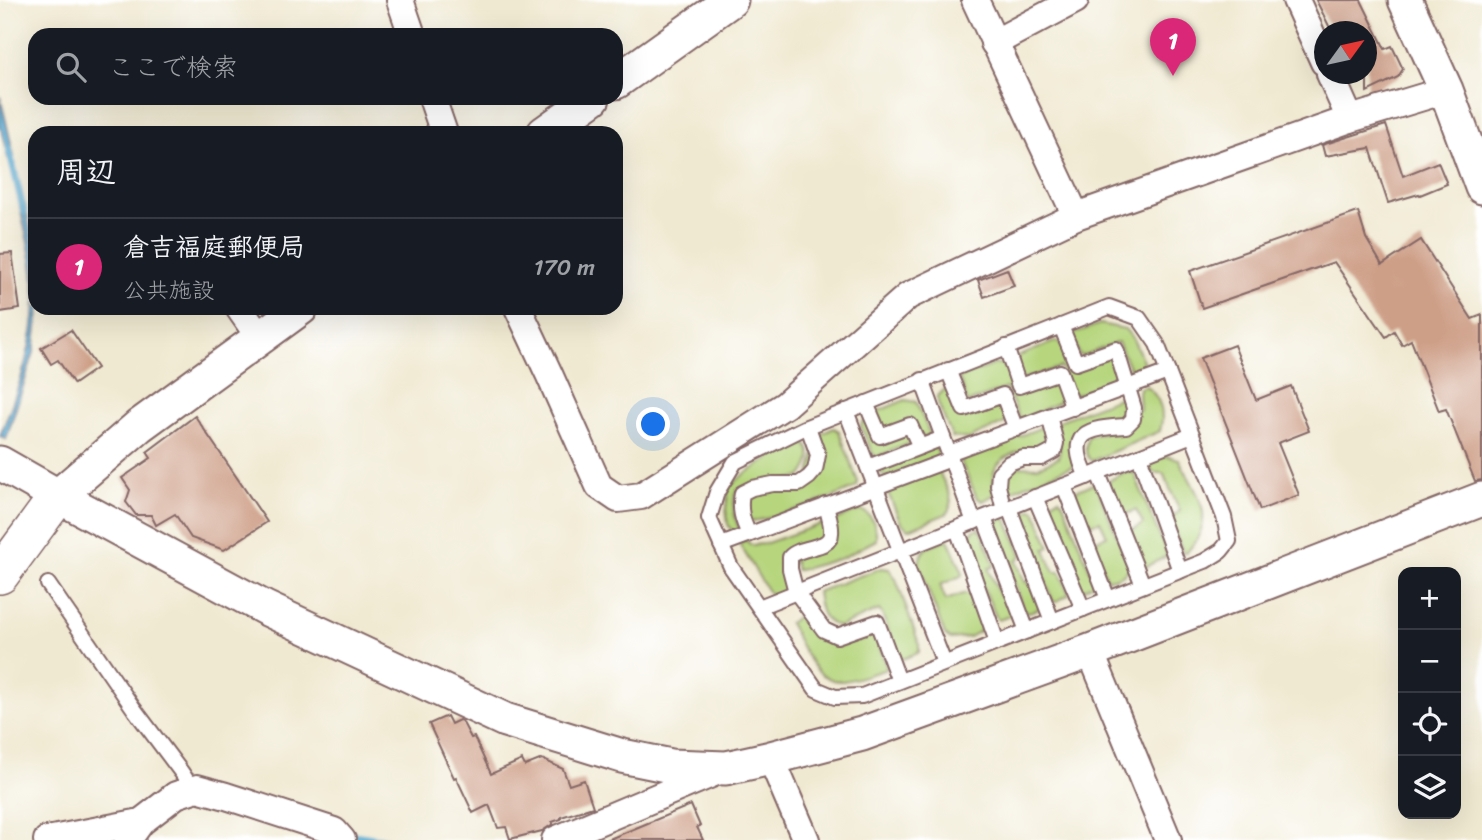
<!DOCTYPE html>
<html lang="ja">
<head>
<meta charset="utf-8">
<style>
	:root { --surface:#171b24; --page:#20242c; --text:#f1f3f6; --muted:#9ea1a6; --line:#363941; --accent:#db2777 }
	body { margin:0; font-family:Sriracha,"Klee One",sans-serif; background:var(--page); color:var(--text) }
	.controls { position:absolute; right:21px; bottom:21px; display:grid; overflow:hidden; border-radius:14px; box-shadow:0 7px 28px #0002 }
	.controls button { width:63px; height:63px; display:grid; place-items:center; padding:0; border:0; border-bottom:2px solid var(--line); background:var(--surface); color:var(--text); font:35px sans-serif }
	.compass { position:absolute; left:1314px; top:21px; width:63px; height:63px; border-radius:50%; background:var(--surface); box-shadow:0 7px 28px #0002; rotate:57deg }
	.you { position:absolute; left:654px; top:425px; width:24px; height:24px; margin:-18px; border:5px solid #fff; border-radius:50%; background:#1a73e8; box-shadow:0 0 0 10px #1a73e833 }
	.badge { display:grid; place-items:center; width:46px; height:46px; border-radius:50%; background:var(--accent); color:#fff; font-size:23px; font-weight:700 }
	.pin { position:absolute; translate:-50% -58px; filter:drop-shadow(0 2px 4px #0008) }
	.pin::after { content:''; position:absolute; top:37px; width:24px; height:21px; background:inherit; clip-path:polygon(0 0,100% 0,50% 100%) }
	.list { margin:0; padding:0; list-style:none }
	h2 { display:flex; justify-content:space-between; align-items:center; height:91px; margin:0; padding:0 28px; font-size:30px }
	h2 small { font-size:23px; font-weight:400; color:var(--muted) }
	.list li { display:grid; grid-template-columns:46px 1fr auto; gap:21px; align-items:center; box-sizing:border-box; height:98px; padding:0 28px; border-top:2px solid var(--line) }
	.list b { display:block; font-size:26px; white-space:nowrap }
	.list p { margin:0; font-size:23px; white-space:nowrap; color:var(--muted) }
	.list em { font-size:23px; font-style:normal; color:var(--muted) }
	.icon { flex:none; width:38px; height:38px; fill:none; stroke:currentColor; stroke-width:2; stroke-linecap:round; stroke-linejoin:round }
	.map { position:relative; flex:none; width:1482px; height:840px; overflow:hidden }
	.search { position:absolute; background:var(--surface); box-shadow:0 7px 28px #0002; left:28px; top:28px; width:595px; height:77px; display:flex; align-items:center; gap:18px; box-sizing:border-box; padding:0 24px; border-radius:21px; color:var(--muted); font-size:26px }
	.panel { position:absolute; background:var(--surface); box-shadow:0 7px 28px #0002; left:28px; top:126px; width:595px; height:189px; border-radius:21px }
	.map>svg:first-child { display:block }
	.green { fill:#b6d57d; stroke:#807a54; stroke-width:2 }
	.water { fill:#53a7ce; stroke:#4e637c; stroke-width:2 }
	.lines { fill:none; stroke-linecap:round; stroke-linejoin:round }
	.stream { stroke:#53a7ce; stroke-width:7 }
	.building { fill:#ce9f87 }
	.service-casing { stroke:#846665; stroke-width:18 }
	.minor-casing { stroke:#846665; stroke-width:30 }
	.tertiary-casing { stroke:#846665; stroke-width:37 }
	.secondary-casing { stroke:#846665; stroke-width:40 }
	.service { stroke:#fff; stroke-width:14 }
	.minor { stroke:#fff; stroke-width:26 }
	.tertiary { stroke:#fff; stroke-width:33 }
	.secondary { stroke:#fff; stroke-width:37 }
</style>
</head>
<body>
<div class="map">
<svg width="1482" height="840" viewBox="0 0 1482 840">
	<rect width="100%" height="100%" fill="#fff"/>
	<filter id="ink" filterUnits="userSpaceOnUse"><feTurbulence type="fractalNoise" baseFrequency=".0143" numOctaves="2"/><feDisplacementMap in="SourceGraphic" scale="14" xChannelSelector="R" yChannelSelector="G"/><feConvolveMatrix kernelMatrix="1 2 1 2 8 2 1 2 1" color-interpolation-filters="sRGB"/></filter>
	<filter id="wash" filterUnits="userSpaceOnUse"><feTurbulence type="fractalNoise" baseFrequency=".00686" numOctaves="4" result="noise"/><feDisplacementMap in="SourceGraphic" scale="28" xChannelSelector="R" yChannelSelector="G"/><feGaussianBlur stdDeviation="1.57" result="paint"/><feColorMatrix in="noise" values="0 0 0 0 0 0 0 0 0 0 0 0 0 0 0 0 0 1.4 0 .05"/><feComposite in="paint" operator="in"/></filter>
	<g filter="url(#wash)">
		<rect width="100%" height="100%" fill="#f0e9d1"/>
		<g class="green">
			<polygon points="1100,324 1125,329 1133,339 1145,365 1144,368 1132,374 1118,342 1082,356 1079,355 1072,334"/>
			<polygon points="1057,341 1060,343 1074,369 1109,356 1114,358 1120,378 1078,394 1073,394 1061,367 1022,379 1016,357"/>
			<polygon points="995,364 1004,364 1007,368 1016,392 1019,394 1053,378 1058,380 1063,400 1022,420 1020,419 1006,388 968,403 959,378"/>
			<path d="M1146 386C1161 398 1165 413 1160 431L1092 461C1083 455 1086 445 1088 436L1109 431 1140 409 1139 394 1140 388Z"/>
			<polygon points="946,388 949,390 959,414 961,416 999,401 1007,422 968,439 952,437 938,403 938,396"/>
			<path d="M1123 396 1126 397 1128 415 1126 419C1114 421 1084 421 1078 432 1072 441 1074 456 1073 466L1011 491 1004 492 1006 473 1017 466 1038 467 1058 458 1060 450 1058 424 1061 420Z"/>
			<polygon points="905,400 916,402 929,432 929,436 920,437 912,423 885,431 876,412"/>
			<polygon points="869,420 878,438 906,429 911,443 876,457 873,454 861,427 862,422"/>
			<path d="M1042 427 1047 430 1049 447C1040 452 1031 450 1021 451 1014 452 1010 455 1005 458 990 469 993 477 995 494L983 501 977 498 961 462 965 458Z"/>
			<path d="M834 428 839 431 858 482 857 486C843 495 762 523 748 521L747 498 753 494 808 485 819 435Z"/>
			<path d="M804 442C815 453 810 466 801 477L736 491C732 505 733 515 739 528L735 535 728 525 726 509 729 487 742 476 784 449Z"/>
			<polygon points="933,447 937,449 938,456 936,459 886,477 880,473 882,468"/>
			<path d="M1167 456 1179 459C1197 496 1219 517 1187 552H1183L1170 521 1171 518 1180 511 1163 473H1155L1151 471 1150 463 1154 460Z"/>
			<path d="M936 471 940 474C946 488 957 501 946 514L909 529 901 523 888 493 890 488Z"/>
			<polygon points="1125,472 1134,473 1166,552 1167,556 1145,567 1142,565 1130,535 1131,531 1142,525 1143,523 1136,510 1124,515 1121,512 1108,485 1110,480"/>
			<path d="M1095 483 1130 568C1124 575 1116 579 1107 579L1092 544 1094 541 1107 536 1100 521 1087 525 1074 495 1075 491Z"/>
			<polygon points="1059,498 1063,503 1095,583 1082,590 1046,505"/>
			<polygon points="1032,509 1035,510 1050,547 1045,549 1054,572 1060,572 1069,594 1056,602 1053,601 1019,514"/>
			<path d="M861 510C873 515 877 528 876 540L842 558 799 570H796L793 555 822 549 837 519Z"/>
			<polygon points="1006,518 1022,555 1016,561 1025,582 1027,583 1031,582 1040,605 1039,609 1029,612 1024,610 993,523"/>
			<polygon points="824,523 827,536 794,550 786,591 773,599 762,582 739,543 746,540 751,545 764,544"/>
			<path d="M978 528 982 532 994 564 993 567 989 568V571L999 595 1001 596 1005 595 1013 613V615L999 620 997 619 981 582 967 543C968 536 971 531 978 528Z"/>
			<path d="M948 539 963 573 961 576 940 585 945 598 946 600 966 593 971 595 983 629 969 637 951 639 945 635 919 565C920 546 932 545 948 539Z"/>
			<path d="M881 568 889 569 896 579 919 644V652L903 659 899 657 882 614 879 610 839 627C820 620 820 610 817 592Z"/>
			<path d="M801 614 806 615 830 644C844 648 858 637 870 630L874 631 887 669C873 673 858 679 843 681 814 683 801 644 789 623Z"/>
		</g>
		<g class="water">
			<polygon points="0,96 14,156 8,158 0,124"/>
			<path d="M25 204 35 254V308H39V312L34 352 6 439 0 436C15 398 30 359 34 317 38 280 28 242 20 206Z"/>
		</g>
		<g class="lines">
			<g class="stream">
				<polyline points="9,149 24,212"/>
				<polyline points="353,835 386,840"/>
			</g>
		</g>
		<g id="blocks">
			<g class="building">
				<polygon points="1316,0 1361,0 1385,49 1392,46 1403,69 1398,77 1367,92 1367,32 1332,32"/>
				<polygon points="1386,125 1403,176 1438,162 1447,184 1420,195 1419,194 1388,203 1370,148 1325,156 1322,145"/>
				<polygon points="1358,212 1366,238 1382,265 1421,240 1472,319 1482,315 1482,480 1475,481 1446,409 1439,411 1411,340 1402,345 1394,331 1386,337 1334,262 1202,308 1190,271"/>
				<polygon points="12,253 20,309 0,312 0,254"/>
				<polygon points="1007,269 1014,286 984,297 978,280"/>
				<polygon points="71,330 97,368 74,384 58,360 51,364 41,348"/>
				<polygon points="1234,345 1256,400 1291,386 1309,431 1278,443 1299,495 1260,510 1200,358"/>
				<polygon points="195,416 267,522 224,550 191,538 175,514 156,525 151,515 136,515 126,502 130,490 122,478 151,458 147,452"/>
				<polygon points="447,716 451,724 459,720 462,721 471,738 474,737 491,774 522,760 525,766 542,759 563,769 569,785 584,780 593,807 561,817 561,819 552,822 553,824 542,831 510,839 506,827 498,828 489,805 473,813 456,777 454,778 429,724"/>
				<polygon points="691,805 700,826 697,827 703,840 607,840"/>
			</g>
		</g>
	</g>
	<g filter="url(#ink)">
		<use href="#blocks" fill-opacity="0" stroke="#846665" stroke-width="2"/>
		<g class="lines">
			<defs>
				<g id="service">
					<polygon points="1109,307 1139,318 1157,344 1224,517 1229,541 1221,551 1205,561 862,696 835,697 816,689 731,567 709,518 717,492 735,462 804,428"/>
					<path d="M1061 326 1076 363 1116 349 1134 408 1133 419 1126 426C1086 428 1066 433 1087 477"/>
					<polyline points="1006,347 1019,386 1060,372 1073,408"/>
					<polyline points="948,370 964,409 1003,395 1016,429"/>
					<polyline points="922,380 974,522"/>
					<polyline points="866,403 880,436 910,425 920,447"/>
					<polyline points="846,411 944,663"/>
					<polyline points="949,453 1168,372"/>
					<polyline points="1139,456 1180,571"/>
					<polyline points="868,467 943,438"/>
					<polyline points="1098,473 1143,585"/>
					<polyline points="1064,486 1108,599"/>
					<polyline points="1035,497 1083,609"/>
					<path d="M826 505C828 514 832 524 831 533 831 550 801 545 790 557V569L796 592 824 630 837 636 877 622 899 681"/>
					<polyline points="1009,508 1052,621"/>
					<polyline points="1004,510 998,486 999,473 1009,463 1023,458 1041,458 1054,451 1056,443 1049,416"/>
					<polyline points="984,518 1027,631"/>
					<polyline points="957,529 997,642"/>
					<path d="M749 534C742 520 739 509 742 493L752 488 773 484H799L809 477 815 470 818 455 808 427"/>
					<polyline points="721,545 951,459"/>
					<polyline points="48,584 134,709 182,773 193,790"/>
					<polyline points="759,607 1192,435"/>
				</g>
				<g id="minor">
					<polyline points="400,0 412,35"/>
					<polyline points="975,0 1076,216"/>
					<polyline points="1296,0 1324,62"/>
					<polyline points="994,43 1075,0"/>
					<polyline points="1330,74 1350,119"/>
					<polyline points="432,98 444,133"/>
					<polyline points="239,308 260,338"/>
					<polyline points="518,308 549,374 599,486 618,499 641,496 785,405 908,296 1076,216 1350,119 1446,90"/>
					<polyline points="1090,651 1168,840"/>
					<polyline points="771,758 806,840"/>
					<polyline points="47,840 141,822"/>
					<polyline points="128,840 141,822 176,795 197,788 226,796 334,831 342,840"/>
					<polyline points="555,840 721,770"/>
				</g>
				<g id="tertiary">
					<polyline points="1405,0 1446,90 1482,187"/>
					<polyline points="616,82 731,0"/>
					<polyline points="544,133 593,98"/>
					<polyline points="0,463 58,496 265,608 505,720 622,756 671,766 726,768 771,758 862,734 1090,651 1482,499"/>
					<polyline points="58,496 139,426 301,308"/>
				</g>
				<polyline id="secondary" points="0,575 58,496"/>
			</defs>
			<use href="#service" class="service-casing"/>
			<use href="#minor" class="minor-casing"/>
			<use href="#tertiary" class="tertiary-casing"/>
			<use href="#secondary" class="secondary-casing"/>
			<use href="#service" class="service"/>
			<use href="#minor" class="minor"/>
			<use href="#tertiary" class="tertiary"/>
			<use href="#secondary" class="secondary"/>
		</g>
	</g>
</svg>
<div class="controls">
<button>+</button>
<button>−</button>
<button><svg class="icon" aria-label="locate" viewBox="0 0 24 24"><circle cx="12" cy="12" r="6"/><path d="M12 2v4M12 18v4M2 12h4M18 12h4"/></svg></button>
<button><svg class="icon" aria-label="layers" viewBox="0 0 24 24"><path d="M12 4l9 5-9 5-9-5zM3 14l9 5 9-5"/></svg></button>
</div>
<svg class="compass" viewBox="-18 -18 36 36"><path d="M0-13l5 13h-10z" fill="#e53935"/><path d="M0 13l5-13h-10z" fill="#9ea1a6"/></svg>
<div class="you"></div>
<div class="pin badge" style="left:1173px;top:76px">1</div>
<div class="search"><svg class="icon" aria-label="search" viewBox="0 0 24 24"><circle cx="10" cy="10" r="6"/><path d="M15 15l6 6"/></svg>ここで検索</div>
<section class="panel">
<h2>周辺<small></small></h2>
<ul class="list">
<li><span class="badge">1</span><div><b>倉吉福庭郵便局</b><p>公共施設</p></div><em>170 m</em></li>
</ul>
</section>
</div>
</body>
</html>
